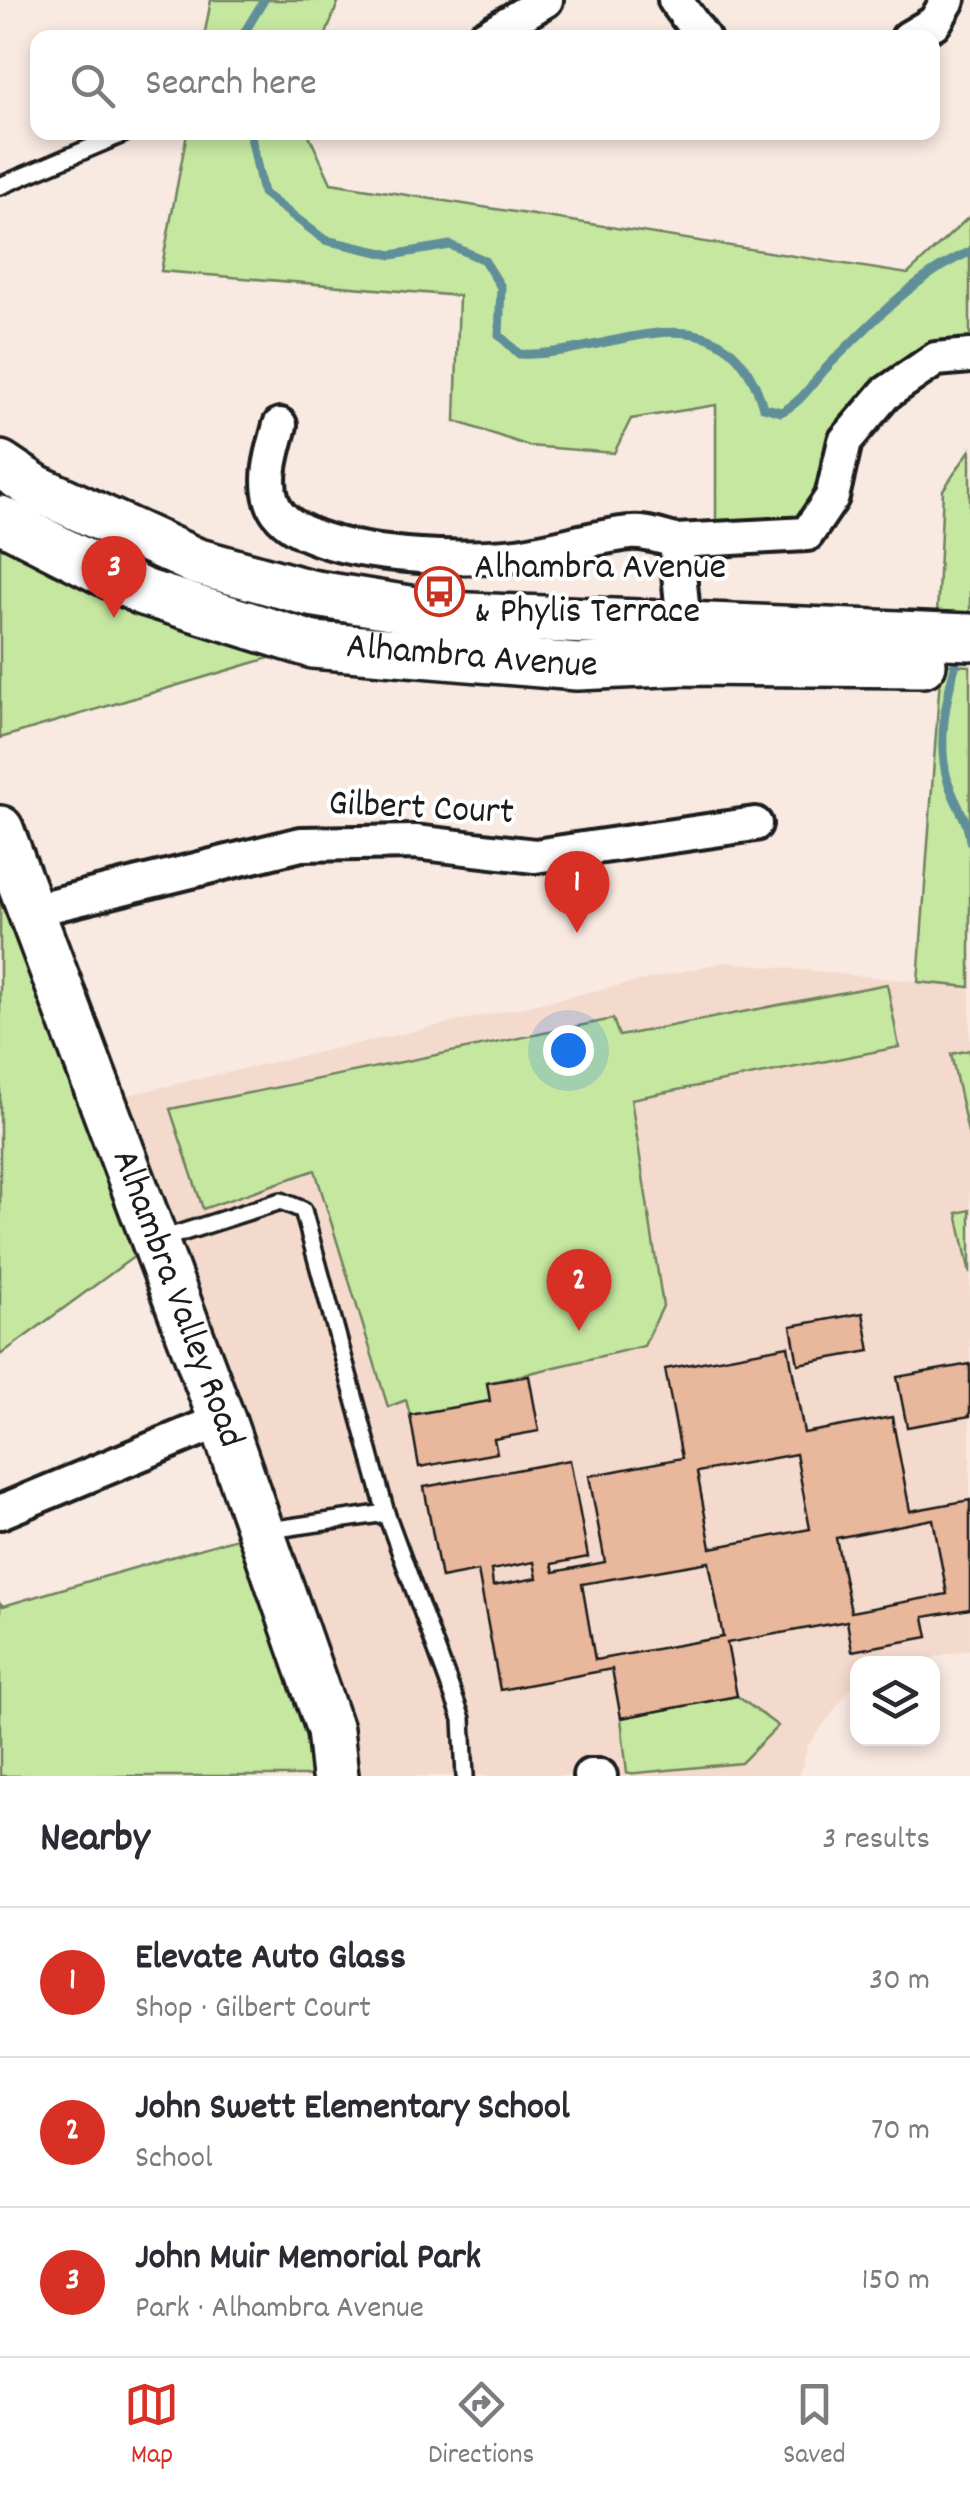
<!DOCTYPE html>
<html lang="en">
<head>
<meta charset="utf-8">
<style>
	:root { --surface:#fff; --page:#f2f2f3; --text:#2b2b33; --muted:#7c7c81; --line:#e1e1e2; --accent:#d93025 }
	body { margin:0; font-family:Dekko,sans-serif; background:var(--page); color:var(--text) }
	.controls { position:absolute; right:30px; bottom:30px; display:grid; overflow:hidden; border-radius:20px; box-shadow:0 5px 15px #0003 }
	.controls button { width:90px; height:90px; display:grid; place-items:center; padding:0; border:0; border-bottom:2px solid var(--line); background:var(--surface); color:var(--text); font:50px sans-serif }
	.you { position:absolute; left:568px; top:1050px; width:35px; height:35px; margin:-25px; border:8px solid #fff; border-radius:50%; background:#1a73e8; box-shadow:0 0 0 15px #1a73e833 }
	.badge { display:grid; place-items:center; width:65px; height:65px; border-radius:50%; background:var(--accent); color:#fff; font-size:32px; font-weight:700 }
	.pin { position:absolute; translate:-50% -82px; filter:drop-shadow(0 2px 5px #0008) }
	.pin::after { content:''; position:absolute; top:52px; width:35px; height:30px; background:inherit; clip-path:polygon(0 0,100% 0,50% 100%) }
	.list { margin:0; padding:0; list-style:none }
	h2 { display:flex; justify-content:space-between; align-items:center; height:130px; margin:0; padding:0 40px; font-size:42px }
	h2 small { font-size:32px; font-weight:400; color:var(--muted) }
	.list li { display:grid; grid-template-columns:65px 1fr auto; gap:30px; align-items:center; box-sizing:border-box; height:150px; padding:0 40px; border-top:2px solid var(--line) }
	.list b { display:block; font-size:38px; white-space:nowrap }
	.list p { margin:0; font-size:32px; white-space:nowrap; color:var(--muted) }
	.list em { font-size:32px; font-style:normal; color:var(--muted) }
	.icon { flex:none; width:55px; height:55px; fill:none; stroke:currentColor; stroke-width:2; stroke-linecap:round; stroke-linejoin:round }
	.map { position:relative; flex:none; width:970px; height:1776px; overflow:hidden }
	.search { position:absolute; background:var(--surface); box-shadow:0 5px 15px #0003; left:30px; right:30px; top:30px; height:110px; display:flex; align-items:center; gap:25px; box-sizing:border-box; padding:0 35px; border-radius:20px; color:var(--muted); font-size:38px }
	.sheet { height:580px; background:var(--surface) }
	nav { display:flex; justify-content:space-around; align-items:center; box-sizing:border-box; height:140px; border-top:2px solid var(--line); background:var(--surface); font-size:28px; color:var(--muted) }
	nav a { display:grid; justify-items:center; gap:5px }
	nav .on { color:var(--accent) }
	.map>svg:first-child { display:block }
	.built { fill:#f4dacc }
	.green { fill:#c5e7a0; stroke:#70825e; stroke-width:2.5 }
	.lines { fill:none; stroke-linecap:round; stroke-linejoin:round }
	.stream { stroke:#608f9a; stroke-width:9 }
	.building { fill:#e9b79b; stroke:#1c1c1c; stroke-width:2.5; fill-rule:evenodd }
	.service-casing { stroke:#1c1c1c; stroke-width:22 }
	.minor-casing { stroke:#1c1c1c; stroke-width:40 }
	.secondary-casing { stroke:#1c1c1c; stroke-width:52 }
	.service { stroke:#fff; stroke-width:15 }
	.minor { stroke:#fff; stroke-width:32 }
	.secondary { stroke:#fff; stroke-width:45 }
	.labels { text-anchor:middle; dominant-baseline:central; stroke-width:8; stroke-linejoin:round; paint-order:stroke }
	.poi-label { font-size:38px; fill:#1c1c1c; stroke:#fff; text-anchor:start }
	.street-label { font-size:38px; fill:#1c1c1c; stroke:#fff }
</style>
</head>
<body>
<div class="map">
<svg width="970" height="1776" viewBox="0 0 970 1776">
	<rect width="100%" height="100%" fill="#f8e9e1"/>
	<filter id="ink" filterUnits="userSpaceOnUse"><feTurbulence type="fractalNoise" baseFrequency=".01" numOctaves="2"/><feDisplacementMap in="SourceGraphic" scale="20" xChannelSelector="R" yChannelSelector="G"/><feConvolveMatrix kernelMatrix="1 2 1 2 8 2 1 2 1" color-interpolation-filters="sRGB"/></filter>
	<g filter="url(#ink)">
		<polygon class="built" points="725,962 970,987 970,1649 909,1663 858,1664 857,1679 807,1747 799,1776 335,1776 100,1101"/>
		<g class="green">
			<polygon points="211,0 339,0 325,37 204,37"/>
			<polygon points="187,133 308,133 331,183 908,274 970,216 970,337 885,394 807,534 716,539 716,405 631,419 614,453 529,446 455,421 459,296 161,271"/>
			<polygon points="970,450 970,637 936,636 943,490"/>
			<polygon points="0,519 313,645 0,738"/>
			<polygon points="941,664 970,666 970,987 918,982"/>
			<polygon points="0,829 154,1242 0,1355"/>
			<polygon points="887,984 899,1047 631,1099 663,1306 644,1346 488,1383 490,1401 410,1415 406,1400 388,1407 315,1170 203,1209 170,1109 613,1019 619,1036"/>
			<polygon points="970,1050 970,1142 951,1054"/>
			<polygon points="970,1210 970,1274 957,1213"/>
			<polygon points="261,1531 335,1776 0,1776 0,1603 3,1606"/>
			<polygon points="737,1696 778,1726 741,1763 627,1774 621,1718"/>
		</g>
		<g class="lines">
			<g class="stream">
				<polyline points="241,38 264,0"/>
				<path d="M250 132 263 193 325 240 392 255 450 245 484 260 501 287 499 335 519 354C609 358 724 276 763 407L781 412C803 402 813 381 830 364 870 324 918 273 970 252"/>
				<path d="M960 650C947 691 934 749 951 790 958 809 968 820 970 841"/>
			</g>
		</g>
		<g class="building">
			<polygon points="863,1313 870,1351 798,1364 791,1326"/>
			<path d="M788 1346 804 1433 892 1417 910 1511 970 1500V1609L924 1617 928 1637 852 1651 847 1621 727 1643 737 1696 621 1718 612 1669 500 1690 478 1571 441 1578 424 1487 570 1460 588 1557 552 1564 554 1572 605 1562 589 1476 682 1458 665 1369ZM796 1454 810 1529 711 1548 697 1472ZM933 1519 947 1594 851 1612 836 1538ZM534 1562 537 1578 493 1586 491 1570ZM709 1562 723 1637 595 1660 582 1584Z"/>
			<polygon points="970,1364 970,1416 907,1427 897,1377"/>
			<polygon points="529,1376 539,1431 494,1439 497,1453 419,1467 410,1415 490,1401 487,1383"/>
		</g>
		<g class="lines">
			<defs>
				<g id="service">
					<polyline points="0,186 125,133"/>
					<polyline points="159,1240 281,1201 303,1210 386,1513"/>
					<polyline points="263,1531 386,1513 462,1719 465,1776"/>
				</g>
				<g id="minor">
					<polyline points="675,0 703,38"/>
					<polyline points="483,38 546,0"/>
					<polyline points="908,38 935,22 948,0"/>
					<path d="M280 425C274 449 264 476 272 501 290 560 466 561 517 555 555 550 592 537 630 533 645 531 662 538 676 541L686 647"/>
					<polyline points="676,541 807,534 832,497 845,441 885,394 936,359 970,356"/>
					<polyline points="29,911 301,844 415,842 535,856 755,824"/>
					<polyline points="0,1512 222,1420"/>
					<polyline points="590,1776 600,1776"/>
				</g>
				<g id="secondary">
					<polyline points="0,464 36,488 195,561 310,593 446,615 970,637"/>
					<path id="s1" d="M0 519 143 592 313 645 577 667 687 662 923 664"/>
					<path id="s2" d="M0 829 222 1420 330 1730 335 1776"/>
				</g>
			</defs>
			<use href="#service" class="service-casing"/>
			<use href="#minor" class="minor-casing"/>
			<use href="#secondary" class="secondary-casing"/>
			<use href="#service" class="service"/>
			<use href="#minor" class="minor"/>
			<use href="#secondary" class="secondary"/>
		</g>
	</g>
	<defs>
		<symbol id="bus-ring" viewBox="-11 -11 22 22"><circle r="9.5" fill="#fff" stroke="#c8321e" stroke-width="1.5"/><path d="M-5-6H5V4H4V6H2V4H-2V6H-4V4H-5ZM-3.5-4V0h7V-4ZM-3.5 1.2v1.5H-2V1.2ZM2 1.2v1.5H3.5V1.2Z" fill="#c8321e"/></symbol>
	</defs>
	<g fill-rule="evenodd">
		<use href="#bus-ring" x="412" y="564" width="55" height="55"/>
	</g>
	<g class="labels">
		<g class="poi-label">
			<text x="474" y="569">Alhambra Avenue<tspan x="474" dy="44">&amp; Phylis Terrace</tspan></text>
		</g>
		<g class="street-label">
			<text stroke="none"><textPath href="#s1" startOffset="498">Alhambra Avenue</textPath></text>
			<text transform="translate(421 810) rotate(3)">Gilbert Court</text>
			<text stroke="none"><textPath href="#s2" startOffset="502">Alhambra Valley Road</textPath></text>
		</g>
	</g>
</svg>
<div class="controls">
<button><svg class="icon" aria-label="layers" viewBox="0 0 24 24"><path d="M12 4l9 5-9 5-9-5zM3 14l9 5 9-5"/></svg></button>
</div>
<div class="you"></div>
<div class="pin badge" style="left:577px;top:933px">1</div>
<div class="pin badge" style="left:579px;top:1331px">2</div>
<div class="pin badge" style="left:114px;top:618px">3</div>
<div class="search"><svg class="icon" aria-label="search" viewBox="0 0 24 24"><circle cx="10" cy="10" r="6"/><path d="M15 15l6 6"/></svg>Search here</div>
</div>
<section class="sheet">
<h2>Nearby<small>3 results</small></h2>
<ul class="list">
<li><span class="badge">1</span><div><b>Elevate Auto Glass</b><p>Shop · Gilbert Court</p></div><em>30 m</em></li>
<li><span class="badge">2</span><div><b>John Swett Elementary School</b><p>School</p></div><em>70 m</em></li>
<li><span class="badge">3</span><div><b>John Muir Memorial Park</b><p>Park · Alhambra Avenue</p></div><em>150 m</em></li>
</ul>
</section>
<nav>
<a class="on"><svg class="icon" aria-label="map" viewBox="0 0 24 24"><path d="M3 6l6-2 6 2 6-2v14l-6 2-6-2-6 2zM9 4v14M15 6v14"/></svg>Map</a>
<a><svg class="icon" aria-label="directions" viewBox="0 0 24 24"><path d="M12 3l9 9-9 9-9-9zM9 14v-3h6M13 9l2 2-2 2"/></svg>Directions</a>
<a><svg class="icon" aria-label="saved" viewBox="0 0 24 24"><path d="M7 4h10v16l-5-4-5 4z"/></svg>Saved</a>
</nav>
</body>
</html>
